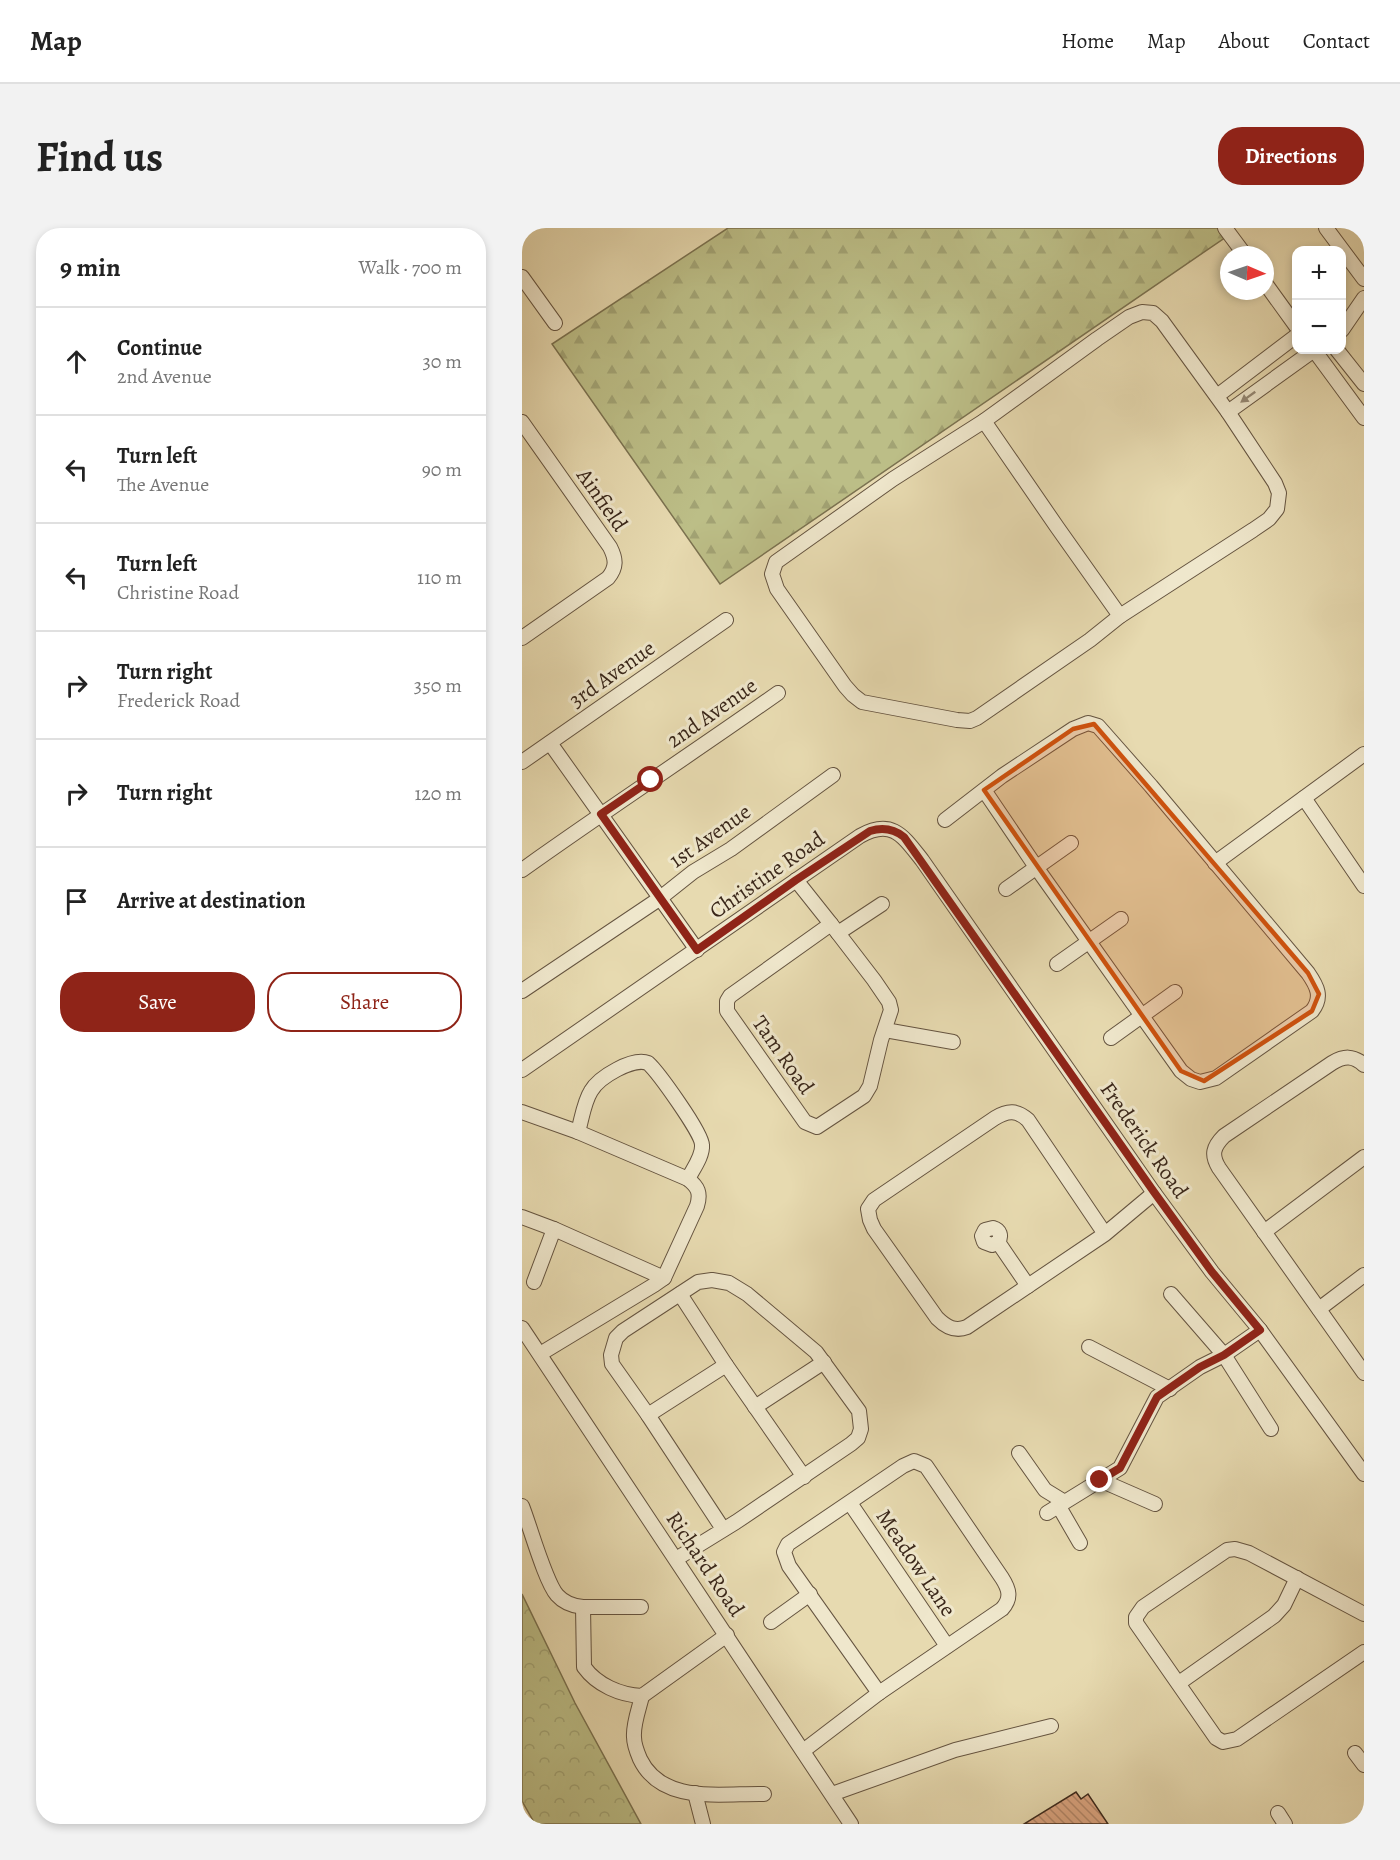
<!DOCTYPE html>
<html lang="en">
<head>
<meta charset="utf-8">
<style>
	:root { --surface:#fff; --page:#f2f2f2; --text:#222; --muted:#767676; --line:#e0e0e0; --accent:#8f2418 }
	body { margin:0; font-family:Alegreya,serif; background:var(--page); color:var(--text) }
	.controls { position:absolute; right:18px; top:18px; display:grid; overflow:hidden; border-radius:12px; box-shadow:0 3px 9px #0003 }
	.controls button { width:54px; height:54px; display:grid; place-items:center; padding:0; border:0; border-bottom:2px solid var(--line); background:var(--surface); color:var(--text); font:30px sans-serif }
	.compass { position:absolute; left:698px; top:18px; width:54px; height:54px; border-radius:50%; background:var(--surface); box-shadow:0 3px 9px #0003; rotate:92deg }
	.stop { position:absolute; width:18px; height:18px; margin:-14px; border:4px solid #8f2418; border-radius:50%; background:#fff }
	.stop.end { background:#8f2418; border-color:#fff; box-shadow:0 2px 6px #0008 }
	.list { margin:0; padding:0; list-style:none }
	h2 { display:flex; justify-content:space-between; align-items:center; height:78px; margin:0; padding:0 24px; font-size:26px }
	h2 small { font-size:20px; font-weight:400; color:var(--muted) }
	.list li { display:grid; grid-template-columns:39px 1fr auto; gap:18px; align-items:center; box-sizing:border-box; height:108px; padding:0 24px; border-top:2px solid var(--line) }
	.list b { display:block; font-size:22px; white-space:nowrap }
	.list p { margin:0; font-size:20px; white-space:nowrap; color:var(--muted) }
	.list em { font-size:20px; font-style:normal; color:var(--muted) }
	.actions { display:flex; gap:12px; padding:18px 24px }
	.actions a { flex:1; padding:14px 0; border:2px solid var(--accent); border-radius:24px; text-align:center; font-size:21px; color:var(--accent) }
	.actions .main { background:var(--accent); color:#fff }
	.icon { flex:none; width:33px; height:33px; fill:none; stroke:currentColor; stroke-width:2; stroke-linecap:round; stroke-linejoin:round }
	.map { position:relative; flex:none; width:842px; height:1596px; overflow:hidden; border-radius:24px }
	header { display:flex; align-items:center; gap:36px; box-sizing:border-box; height:84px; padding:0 30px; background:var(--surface); border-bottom:2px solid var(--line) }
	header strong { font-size:28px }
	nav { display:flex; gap:33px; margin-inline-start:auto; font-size:21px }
	.intro { display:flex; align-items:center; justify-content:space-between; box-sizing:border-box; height:144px; padding:0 36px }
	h1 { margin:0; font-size:42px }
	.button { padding:15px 27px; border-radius:24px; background:var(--accent); color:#fff; font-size:21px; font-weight:700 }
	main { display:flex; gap:36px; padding:0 36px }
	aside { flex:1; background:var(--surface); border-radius:24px; box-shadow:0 3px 9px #0003 }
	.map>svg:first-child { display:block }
	.forest { fill:url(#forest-firs); stroke:#7b7250; stroke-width:1.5 }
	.park { fill:url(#park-crowns); stroke:#7b7250; stroke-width:1.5 }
	.building { fill:url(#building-back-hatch); stroke:#3a271a; stroke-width:1.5 }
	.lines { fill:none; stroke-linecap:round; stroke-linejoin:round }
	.minor-casing { stroke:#655440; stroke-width:16 }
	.minor { stroke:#efe7cc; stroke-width:14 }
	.oneway { fill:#948773 }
	.route { stroke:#8f2418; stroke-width:8 }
	.marked { fill:#ce520e; fill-opacity:0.2; stroke:#ce520e; stroke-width:4.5; stroke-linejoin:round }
	.labels { text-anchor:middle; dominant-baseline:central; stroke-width:6; stroke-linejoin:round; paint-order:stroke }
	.street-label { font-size:22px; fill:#3a271a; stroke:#efe7cc }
</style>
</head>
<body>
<header>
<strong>Map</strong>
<nav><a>Home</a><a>Map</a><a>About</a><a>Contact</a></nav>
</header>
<div class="intro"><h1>Find us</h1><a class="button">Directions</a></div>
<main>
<aside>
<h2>9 min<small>Walk · 700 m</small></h2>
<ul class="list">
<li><svg class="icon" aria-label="ahead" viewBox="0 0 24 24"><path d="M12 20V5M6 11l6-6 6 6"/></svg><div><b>Continue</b><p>2nd Avenue</p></div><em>30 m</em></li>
<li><svg class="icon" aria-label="left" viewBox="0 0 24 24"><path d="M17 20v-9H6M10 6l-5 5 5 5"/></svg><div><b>Turn left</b><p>The Avenue</p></div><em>90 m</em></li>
<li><svg class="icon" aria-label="left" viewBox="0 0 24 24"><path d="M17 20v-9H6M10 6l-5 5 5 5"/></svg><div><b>Turn left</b><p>Christine Road</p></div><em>110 m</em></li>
<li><svg class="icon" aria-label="right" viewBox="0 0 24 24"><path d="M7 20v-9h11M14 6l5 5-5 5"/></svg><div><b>Turn right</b><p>Frederick Road</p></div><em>350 m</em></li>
<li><svg class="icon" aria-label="right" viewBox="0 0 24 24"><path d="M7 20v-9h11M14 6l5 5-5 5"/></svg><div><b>Turn right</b></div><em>120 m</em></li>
<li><svg class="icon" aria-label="arrive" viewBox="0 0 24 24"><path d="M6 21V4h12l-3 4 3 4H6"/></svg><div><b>Arrive at destination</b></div></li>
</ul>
<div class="actions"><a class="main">Save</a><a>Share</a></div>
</aside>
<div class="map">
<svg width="842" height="1596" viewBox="0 0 842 1596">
	<defs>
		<pattern id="forest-firs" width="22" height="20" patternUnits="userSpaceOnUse" patternTransform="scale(1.5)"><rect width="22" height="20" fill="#bcbe87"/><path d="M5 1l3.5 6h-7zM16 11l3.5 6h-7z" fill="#a2a374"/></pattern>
		<pattern id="park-crowns" width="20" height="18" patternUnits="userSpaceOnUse" patternTransform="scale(1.5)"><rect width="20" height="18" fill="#bcbe87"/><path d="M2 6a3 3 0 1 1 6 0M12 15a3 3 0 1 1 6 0" fill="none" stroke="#a2a374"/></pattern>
		<pattern id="building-back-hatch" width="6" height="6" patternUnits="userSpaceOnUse" patternTransform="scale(1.5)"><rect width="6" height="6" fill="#dba480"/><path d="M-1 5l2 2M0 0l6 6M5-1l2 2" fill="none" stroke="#b38668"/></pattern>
	</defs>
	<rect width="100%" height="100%" fill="#e7dab0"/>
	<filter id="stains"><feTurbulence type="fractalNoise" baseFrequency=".00333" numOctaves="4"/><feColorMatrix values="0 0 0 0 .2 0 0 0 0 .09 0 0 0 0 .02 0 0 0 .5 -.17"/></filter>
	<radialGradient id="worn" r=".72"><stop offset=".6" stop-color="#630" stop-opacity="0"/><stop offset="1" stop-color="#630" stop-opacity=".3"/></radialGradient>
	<polygon class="forest" points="206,0 698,0 704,9 198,356 30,116"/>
	<polygon class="park" points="0,1366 53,1475 119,1596 13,1596 0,1573"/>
	<polygon class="building" points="554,1564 559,1571 566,1566 586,1596 502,1596"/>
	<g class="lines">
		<defs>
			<g id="minor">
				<polyline points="703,0 723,27"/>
				<polyline points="804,0 842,51"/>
				<polyline points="0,49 33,95"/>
				<polyline points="743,55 774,98"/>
				<polygon points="620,84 631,85 640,93 706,184 753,255 757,265 755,281 747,291 731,302 598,388 568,412 455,490 448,493 435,492 340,474 331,467 323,458 255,361 250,346 254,334 371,251 462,193 575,111 607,89"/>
				<polyline points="820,102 842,70"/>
				<polyline points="792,122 842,190"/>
				<polyline points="815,122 842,156"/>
				<polyline points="695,168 774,108"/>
				<polyline points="706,184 792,122"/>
				<polyline points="462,193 535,299 598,388"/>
				<path d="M0 194 88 319C94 331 95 339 86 350L0 410"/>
				<polyline points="28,515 175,722"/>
				<polyline points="0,534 204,392"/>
				<polyline points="782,570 842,658"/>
				<path d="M423 592 480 548 551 501 566 495 576 498 629 558 786 745C795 758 801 769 790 783L694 850 678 854 669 851 659 843 514 639 462 562"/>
				<polyline points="693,635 842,526"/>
				<path d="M0 642C84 582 171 525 256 465"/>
				<polyline points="274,652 309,696"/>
				<polyline points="484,661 549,615"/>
				<polygon points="309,696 352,752 367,774 369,782 359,812 348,858 342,868 295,899 283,894 205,783 205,773 208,768"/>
				<polyline points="316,705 360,676"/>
				<polyline points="535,736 599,691"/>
				<polyline points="0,763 137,671 171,644 209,621 311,547"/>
				<polyline points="363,802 431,814"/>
				<polyline points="589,810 653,764"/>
				<path d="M842 837C831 827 822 828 810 835L702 908C691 919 689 927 697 940L842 1145"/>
				<path d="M0 842C113 764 225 685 338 608 370 590 381 608 400 632L632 965 690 1044 738 1102 842 1246"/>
				<path d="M0 884 56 904 166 951C176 959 179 965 175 978L142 1050 132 1057 18 1126"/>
				<path d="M56 904C60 890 62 874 69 863 77 849 111 829 126 835 136 844 180 905 180 917 181 928 171 941 166 951"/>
				<polyline points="0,989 32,1001 142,1050"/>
				<polyline points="742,1004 842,929"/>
				<path d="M583 1006 506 892C495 882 486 882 473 890L352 972 346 981 348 992 352 1001 415 1090C424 1099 433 1104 445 1099L583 1006 632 965"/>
				<path d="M476 1014 470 1017 462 1014 460 1008 463 1002 471 1000C478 1002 480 1008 476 1014L506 1058"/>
				<polyline points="12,1054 32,1001"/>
				<polyline points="158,1066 204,1137 282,1249"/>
				<polyline points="649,1066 702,1127 749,1201"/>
				<polyline points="797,1081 842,1047"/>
				<polyline points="0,1100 329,1596"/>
				<polyline points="567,1119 648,1161"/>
				<polyline points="233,1179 302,1134"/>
				<polyline points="126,1187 204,1137"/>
				<polyline points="497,1225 523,1262 541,1273"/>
				<path d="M392 1233 404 1238 480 1350C487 1361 490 1370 480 1381L357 1465 267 1338 262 1324 266 1316 381 1238Z"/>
				<polyline points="578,1252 633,1276"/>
				<polyline points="328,1275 425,1418"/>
				<polyline points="536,1277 558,1315"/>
				<path d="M0 1278C8 1298 23 1353 35 1367 42 1375 50 1378 61 1379H119"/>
				<polyline points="525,1285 598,1240 635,1169 678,1139 702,1127 738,1102"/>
				<polyline points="154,1331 214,1294 329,1216 336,1210 339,1201 337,1183 294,1124 225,1066 207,1055 190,1052 176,1054 101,1103 94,1110 89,1127 90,1136 126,1187 201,1301"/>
				<path d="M61 1379 62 1439C75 1457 98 1467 120 1468L205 1407"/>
				<polyline points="842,1386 727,1325 713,1321 705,1322 621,1379 614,1389 614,1395 694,1510 701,1514 715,1511 842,1424"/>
				<polyline points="249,1394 288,1366"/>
				<polyline points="657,1455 752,1388 762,1377 775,1350"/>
				<path d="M120 1468C117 1481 111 1496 112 1509 112 1517 115 1524 118 1531 140 1577 200 1565 242 1566"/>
				<polyline points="281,1523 357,1465"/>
				<polyline points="833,1525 842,1537"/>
				<polyline points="173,1565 181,1596"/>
				<polyline points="310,1566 433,1522 529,1498"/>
				<polyline points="756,1585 763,1596"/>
			</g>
		</defs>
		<use href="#minor" class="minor-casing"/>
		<use href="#minor" class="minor"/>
	</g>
	<defs><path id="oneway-solid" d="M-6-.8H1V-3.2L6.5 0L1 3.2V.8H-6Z" transform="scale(1.5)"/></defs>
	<use class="oneway" href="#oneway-solid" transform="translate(726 169) rotate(144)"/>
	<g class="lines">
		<path class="route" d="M129 552 79 586 175 722 274 652 348 603C361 599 372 601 382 609L632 964 690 1044 738 1102 702 1127 678 1139 635 1169 598 1240 578 1252"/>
	</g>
	<path class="marked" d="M572 496 786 745 797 766 790 783 682 853 659 843 462 562 551 501Z"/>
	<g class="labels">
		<g class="street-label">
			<text transform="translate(80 272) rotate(55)">Ainfield</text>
			<text transform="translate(90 446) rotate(-35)">3rd Avenue</text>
			<text transform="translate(190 485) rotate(-35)">2nd Avenue</text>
			<text transform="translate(188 608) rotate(-35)">1st Avenue</text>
			<text transform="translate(245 647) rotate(-35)">Christine Road</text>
			<text transform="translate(261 827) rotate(55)">Tam Road</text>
			<text transform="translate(622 912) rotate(55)">Frederick Road</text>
			<text transform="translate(394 1335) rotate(56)">Meadow Lane</text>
			<text transform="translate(183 1336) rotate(56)">Richard Road</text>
		</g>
	</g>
	<rect width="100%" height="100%" filter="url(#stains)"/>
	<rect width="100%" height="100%" fill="url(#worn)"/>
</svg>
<div class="controls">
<button>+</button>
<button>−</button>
</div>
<svg class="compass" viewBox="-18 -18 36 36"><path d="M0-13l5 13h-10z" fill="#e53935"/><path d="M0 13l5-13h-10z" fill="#767676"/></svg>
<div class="stop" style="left:129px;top:552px"></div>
<div class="stop end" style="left:578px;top:1252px"></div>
</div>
</main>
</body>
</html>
